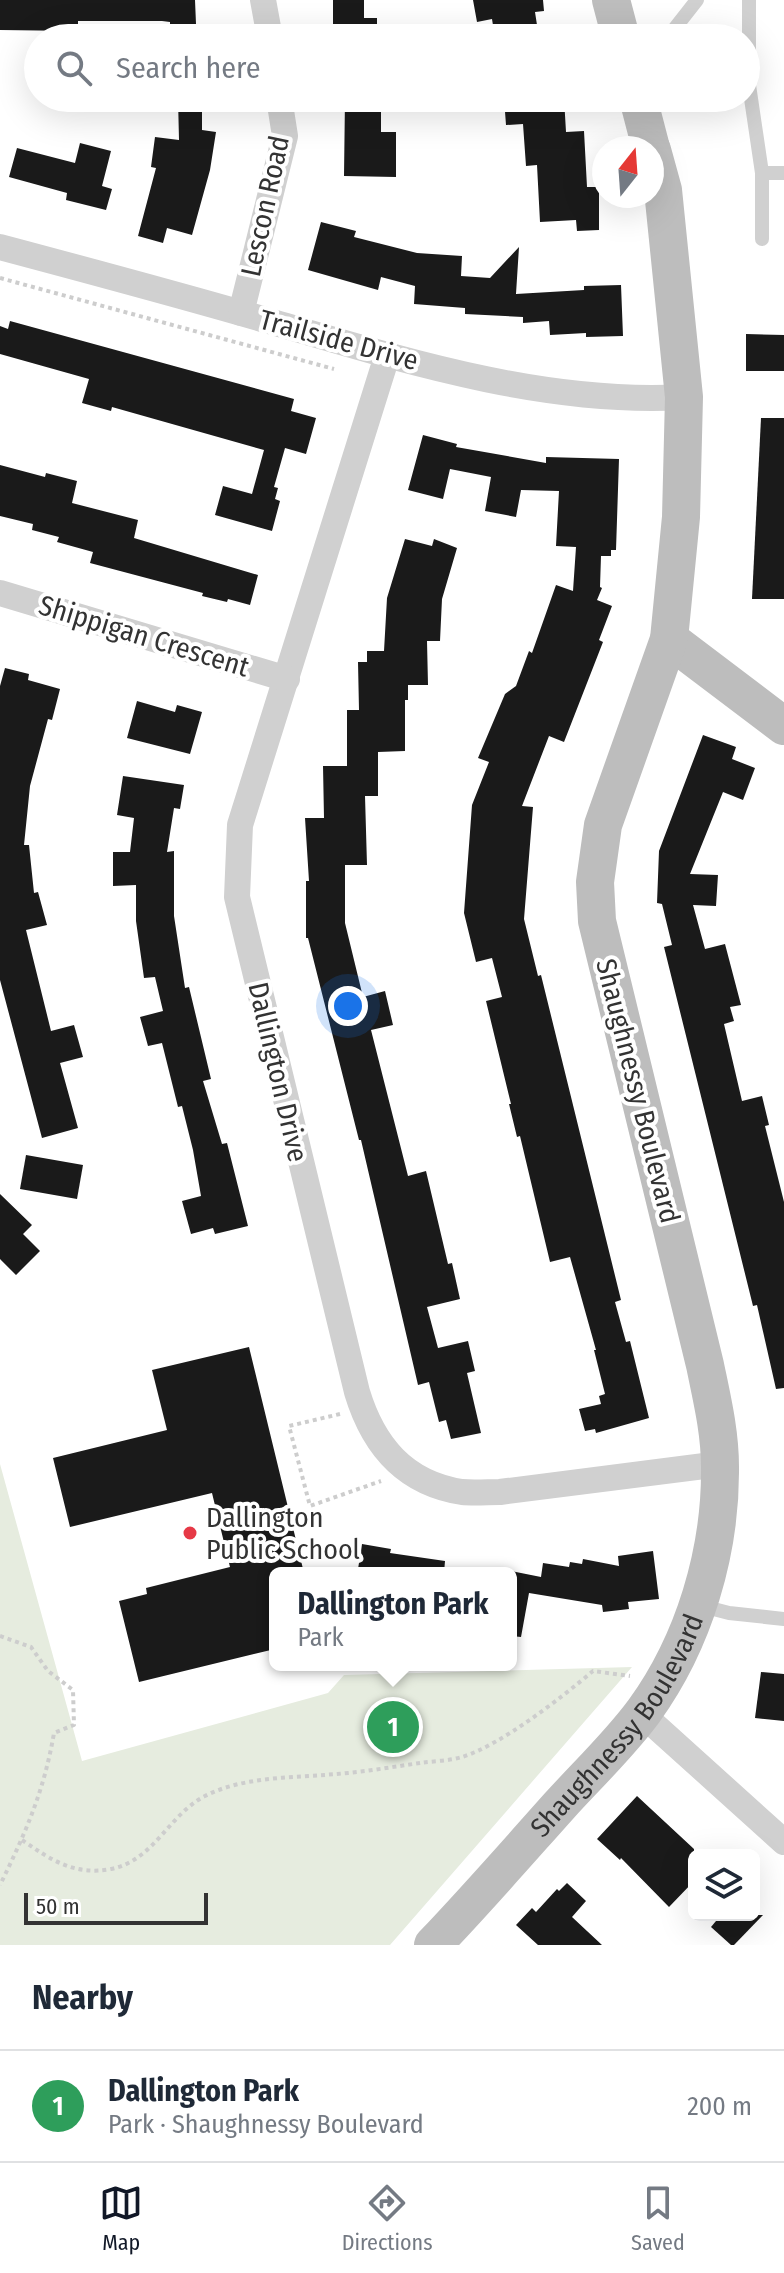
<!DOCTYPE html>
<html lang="en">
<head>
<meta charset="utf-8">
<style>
	:root { --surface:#fff; --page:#f6f6f7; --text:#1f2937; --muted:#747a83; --line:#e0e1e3; --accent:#111827 }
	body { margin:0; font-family:"Fira Sans Condensed",sans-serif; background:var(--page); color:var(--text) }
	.controls { position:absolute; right:24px; bottom:24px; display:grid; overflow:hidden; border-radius:12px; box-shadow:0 8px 32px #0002 }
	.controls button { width:72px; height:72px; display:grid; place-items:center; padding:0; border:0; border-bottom:2px solid var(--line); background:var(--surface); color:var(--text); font:40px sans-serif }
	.compass { position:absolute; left:592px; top:136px; width:72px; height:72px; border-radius:50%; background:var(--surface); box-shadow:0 8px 32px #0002; rotate:17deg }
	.scale { position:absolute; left:24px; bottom:20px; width:184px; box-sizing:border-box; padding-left:8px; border:4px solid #333; border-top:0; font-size:22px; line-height:28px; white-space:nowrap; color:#333; -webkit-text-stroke:6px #fff; paint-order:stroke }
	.you { position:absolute; left:348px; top:1006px; width:28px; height:28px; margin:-20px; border:6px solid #fff; border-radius:50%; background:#1a73e8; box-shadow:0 0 0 12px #1a73e833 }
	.badge { display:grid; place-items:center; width:52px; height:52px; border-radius:50%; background:var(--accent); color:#fff; font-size:26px; font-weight:700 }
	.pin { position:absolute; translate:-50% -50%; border:4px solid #fff; box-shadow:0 2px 8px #0006 }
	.popup { position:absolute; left:269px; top:1567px; width:248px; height:104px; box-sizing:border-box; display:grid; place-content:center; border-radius:12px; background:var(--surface); filter:drop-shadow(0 2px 6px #0005); font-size:26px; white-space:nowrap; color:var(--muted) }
	.popup b { font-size:30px; color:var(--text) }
	.popup::after { content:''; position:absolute; left:50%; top:100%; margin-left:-16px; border:16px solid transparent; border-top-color:var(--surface) }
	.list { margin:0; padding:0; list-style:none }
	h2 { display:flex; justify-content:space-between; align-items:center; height:104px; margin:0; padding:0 32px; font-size:34px }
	h2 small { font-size:26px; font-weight:400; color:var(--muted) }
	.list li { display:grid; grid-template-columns:52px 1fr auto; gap:24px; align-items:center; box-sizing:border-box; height:112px; padding:0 32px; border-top:2px solid var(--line) }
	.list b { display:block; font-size:30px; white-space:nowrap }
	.list p { margin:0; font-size:26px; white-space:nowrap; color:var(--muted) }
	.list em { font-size:26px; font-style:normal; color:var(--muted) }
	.icon { flex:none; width:44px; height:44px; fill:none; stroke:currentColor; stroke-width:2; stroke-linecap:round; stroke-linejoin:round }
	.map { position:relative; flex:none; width:784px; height:1945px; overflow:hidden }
	.search { position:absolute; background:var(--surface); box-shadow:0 8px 32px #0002; left:24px; right:24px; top:24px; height:88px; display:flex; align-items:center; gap:20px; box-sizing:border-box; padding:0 28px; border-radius:44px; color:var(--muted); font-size:30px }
	.sheet { height:216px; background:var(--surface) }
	nav { display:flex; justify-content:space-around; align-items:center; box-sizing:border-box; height:112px; border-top:2px solid var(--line); background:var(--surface); font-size:22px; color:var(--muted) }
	nav a { display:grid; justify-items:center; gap:4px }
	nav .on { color:var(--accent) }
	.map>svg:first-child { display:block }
	.green { fill:#e6ecdf }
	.building { fill:#1a1a1a }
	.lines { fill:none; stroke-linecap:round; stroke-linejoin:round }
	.path { stroke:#cdcdcd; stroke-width:4; stroke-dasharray:4 4; stroke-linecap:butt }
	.lane { stroke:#d0d0d0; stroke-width:14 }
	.street { stroke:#d0d0d0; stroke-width:26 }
	.secondary { stroke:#bdbdbd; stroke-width:38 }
	.poi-dot { fill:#e63946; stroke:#fff; stroke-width:3 }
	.labels { text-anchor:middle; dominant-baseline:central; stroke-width:8; stroke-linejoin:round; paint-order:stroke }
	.street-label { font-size:28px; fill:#333; stroke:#fff }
	.poi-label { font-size:28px; fill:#333; stroke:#fff; text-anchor:start }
</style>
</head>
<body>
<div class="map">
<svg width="784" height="1945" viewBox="0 0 784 1945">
	<rect width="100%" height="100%" fill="#fff"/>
	<polygon class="green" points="0,1464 82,1761 328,1693 344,1675 632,1667 390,1945 0,1945"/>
	<g class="building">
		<polygon points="0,0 195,0 196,24 170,24 170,22 162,21 78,21 78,31 0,30"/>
		<polygon points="333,0 364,0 364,18 377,18 377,38 333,38"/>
		<polygon points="473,0 543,0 544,11 535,12 539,38 495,38 492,19 477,22"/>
		<polygon points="178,98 202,98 202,130 216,132 210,170 192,235 167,228 163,243 138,236 156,168 151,167 155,137 179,140"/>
		<polygon points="345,98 381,98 381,132 396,132 396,177 344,176"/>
		<polygon points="504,98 564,98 566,132 584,131 587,187 599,187 599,230 577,231 576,220 540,222 537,165 526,166 523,124 506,125"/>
		<polygon points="80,143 111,151 102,186 112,189 106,210 66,200 67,193 9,177 17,148 75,163"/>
		<polygon points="321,222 356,231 354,237 417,253 462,256 461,276 490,278 519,247 516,294 584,290 584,286 621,285 623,336 586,337 586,333 550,335 549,321 523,323 523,317 465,314 465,308 414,304 415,286 381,277 378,290 308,270"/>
		<polygon points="10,321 294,399 291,411 316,418 306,454 285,448 274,487 278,488 275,499 280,501 272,531 215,515 223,486 252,494 264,450 112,407 111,411 82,403 89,379 0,354 0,326 8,329"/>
		<polygon points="746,334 784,335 784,371 746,371"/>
		<polygon points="761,418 784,418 784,599 752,599"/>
		<polygon points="423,435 457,444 456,447 546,463 546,457 619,459 616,550 611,550 611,556 601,556 600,587 602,588 597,600 612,606 599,640 603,642 564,742 549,736 522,806 533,807 524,919 538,976 541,975 621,1300 615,1302 626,1342 630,1341 649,1418 596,1433 595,1429 585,1431 579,1409 601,1404 599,1396 605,1394 594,1350 596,1350 570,1257 550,1262 520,1136 517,1137 509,1104 511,1104 486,1001 502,997 492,958 476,962 464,913 472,805 489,762 478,758 505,694 516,686 529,651 532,653 556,585 573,591 576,547 556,546 559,491 521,490 516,517 485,511 491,477 450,469 443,499 408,490"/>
		<polygon points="0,465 45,477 46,473 77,481 72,503 138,520 134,538 258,575 250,605 228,599 227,602 202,596 203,593 90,563 93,552 57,542 59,537 32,530 33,524 0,516"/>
		<polygon points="405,539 432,546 434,539 457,548 442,599 440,641 427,641 428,685 408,685 408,700 405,700 405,751 378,752 378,796 365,796 367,865 345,865 345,923 363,997 385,991 393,1025 371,1030 408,1176 426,1171 448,1264 452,1263 460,1299 427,1307 438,1348 468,1341 475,1371 467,1373 481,1433 451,1439 446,1420 439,1422 429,1382 418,1385 361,1140 359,1140 308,938 306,938 306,881 309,881 305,818 324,818 323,766 347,766 347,710 359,710 358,662 367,662 367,651 384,651 387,598"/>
		<polygon points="5,668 29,674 28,680 60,689 52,720 48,719 30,786 24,845 29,845 34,893 38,892 47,925 26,930 51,1031 74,1025 83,1057 60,1063 78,1128 42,1138 0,980 0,686"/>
		<polygon points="137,701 175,712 177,705 202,712 190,754 127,738"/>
		<polygon points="703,735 736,747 732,759 755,768 743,800 723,792 690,874 718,875 716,906 693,905 705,949 725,944 741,1005 730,1007 734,1021 724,1024 742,1101 762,1096 769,1125 765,1126 784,1202 784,1388 776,1389 757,1305 753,1306 664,947 672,945 662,904 657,903 659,851"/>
		<polygon points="123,776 184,785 180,809 174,808 167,852 174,851 174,916 185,988 189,987 211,1079 203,1081 222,1144 227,1143 248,1226 215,1234 213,1228 191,1234 182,1201 201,1196 193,1150 182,1106 178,1107 162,1043 148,1046 140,1017 163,1011 155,977 144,978 136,921 136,885 113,886 113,852 130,852 134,818 117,815"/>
		<polygon points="26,1155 83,1165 77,1199 20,1189"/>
		<polygon points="0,1194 32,1225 23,1234 40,1251 16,1275 0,1259"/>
		<polygon points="249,1347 304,1573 275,1573 275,1649 139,1682 119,1601 147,1594 146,1588 230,1567 212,1493 70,1527 53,1458 167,1430 152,1370"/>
		<polygon points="362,1544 391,1549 390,1553 445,1561 444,1573 369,1573 369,1571 358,1569"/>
		<polygon points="653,1551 659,1599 628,1602 629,1609 603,1612 602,1605 529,1593 521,1637 511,1636 511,1571 541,1577 543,1563 569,1567 570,1562 582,1564 583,1559 619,1566 618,1556"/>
		<polygon points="761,1672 784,1674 784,1721 755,1718"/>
		<polygon points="637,1796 694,1849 694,1881 669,1907 621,1858 620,1860 597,1839"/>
		<polygon points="567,1883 586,1901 572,1917 602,1945 538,1945 516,1925 532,1908 536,1912 557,1889 559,1891"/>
		<polygon points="721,1915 763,1915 734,1945 731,1945 711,1927"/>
	</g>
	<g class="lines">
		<g class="path">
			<polyline points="0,278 334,369"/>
			<polyline points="340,1414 289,1426 310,1506 381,1481"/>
			<path d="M0 1636 31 1647 48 1671 73 1690 74 1725 54 1733C44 1791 26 1832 0 1885"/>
			<path d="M22 1840C51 1860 75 1876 111 1869 155 1860 168 1815 205 1796 244 1776 293 1778 336 1774 364 1772 392 1767 420 1763 433 1761 449 1761 462 1757 501 1745 561 1698 593 1671L630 1676"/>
		</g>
		<g class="lane">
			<polyline points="749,0 749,85 762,173 762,239"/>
			<polyline points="671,38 675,28 697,0"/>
			<polyline points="762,173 784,173"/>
			<polyline points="698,1605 729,1613 784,1619"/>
		</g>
		<g class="street">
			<polyline points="263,0 270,38"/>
			<path d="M0 247C90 271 180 295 269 321 402 360 544 405 684 397"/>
			<polyline points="241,313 285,136 279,98"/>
			<path d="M387 356 240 825 237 897 357 1392C373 1445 404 1483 462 1492 474 1493 488 1492 500 1492L720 1464"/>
			<polyline points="0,593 287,679"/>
			<polyline points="642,1714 784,1842"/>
		</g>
		<g class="secondary">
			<polyline points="611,0 621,38"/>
			<polyline points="638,98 651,148"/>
			<polyline points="669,639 784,726"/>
			<path id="s1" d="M433 1945C476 1900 517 1853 559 1806 587 1775 619 1745 644 1711 694 1642 721 1552 720 1467 720 1432 712 1399 705 1365L597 921 595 882 603 825 669 639 681 517 684 397 663 190 652 150"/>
		</g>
	</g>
	<circle class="poi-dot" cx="190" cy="1533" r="8"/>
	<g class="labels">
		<g class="street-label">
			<text transform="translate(265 206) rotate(-78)">Lescon Road</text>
			<text transform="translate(339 340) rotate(15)">Trailside Drive</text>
			<text transform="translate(144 636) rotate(17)">Shippigan Crescent</text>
			<text transform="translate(278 1072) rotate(77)">Dallington Drive</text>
			<text transform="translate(638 1091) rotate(76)">Shaughnessy Boulevard</text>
			<text stroke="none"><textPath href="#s1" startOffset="288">Shaughnessy Boulevard</textPath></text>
		</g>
		<g class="poi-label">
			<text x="206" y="1517">Dallington<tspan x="206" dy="32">Public School</tspan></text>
		</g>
	</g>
</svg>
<div class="controls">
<button><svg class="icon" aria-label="layers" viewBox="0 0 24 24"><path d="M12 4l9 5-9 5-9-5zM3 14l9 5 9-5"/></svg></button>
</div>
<svg class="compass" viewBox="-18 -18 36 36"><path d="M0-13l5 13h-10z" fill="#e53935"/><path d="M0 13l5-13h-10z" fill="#747a83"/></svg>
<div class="scale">50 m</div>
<div class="you"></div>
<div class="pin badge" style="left:393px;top:1727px;background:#2e9e5b">1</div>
<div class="popup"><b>Dallington Park</b>Park</div>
<div class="search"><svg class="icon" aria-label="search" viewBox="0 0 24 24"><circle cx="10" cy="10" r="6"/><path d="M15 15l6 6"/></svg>Search here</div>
</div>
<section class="sheet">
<h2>Nearby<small></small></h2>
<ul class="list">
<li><span class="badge" style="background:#2e9e5b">1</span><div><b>Dallington Park</b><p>Park · Shaughnessy Boulevard</p></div><em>200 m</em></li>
</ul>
</section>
<nav>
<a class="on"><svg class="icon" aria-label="map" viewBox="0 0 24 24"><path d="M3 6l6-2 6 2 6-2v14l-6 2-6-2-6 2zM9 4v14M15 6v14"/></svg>Map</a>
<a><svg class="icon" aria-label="directions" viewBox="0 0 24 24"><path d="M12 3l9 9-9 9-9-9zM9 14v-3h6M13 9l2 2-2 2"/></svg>Directions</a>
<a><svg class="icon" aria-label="saved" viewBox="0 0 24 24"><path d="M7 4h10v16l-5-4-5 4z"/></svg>Saved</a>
</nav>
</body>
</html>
